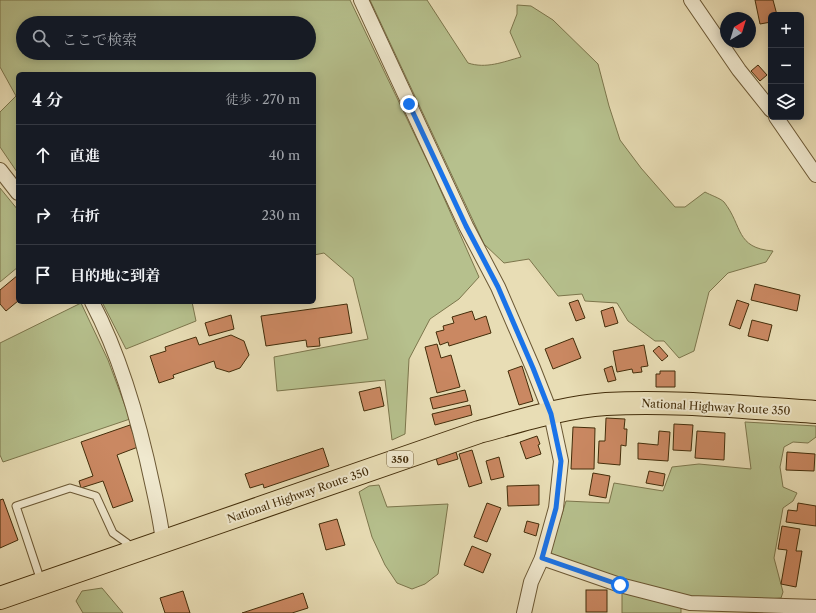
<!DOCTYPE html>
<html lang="ja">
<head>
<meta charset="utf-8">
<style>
	:root { --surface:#171b24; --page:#20242c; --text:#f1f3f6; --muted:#9ea1a6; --line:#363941 }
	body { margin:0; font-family:"Libre Caslon Text","Noto Serif JP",serif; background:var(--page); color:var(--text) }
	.controls { position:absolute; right:12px; top:12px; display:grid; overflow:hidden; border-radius:6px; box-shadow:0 2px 10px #0003 }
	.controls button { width:36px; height:36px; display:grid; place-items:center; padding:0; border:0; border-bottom:1px solid var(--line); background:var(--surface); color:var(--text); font:20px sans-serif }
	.compass { position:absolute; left:720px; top:12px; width:36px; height:36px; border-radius:50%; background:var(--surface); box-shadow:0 2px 10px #0003; rotate:38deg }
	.stop { position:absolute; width:12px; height:12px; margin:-9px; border:3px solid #1a73e8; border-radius:50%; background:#fff }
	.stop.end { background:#1a73e8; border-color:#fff; box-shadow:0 1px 4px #0008 }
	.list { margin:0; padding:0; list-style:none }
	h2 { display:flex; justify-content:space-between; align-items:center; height:52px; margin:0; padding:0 16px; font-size:17px }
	h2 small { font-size:13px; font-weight:400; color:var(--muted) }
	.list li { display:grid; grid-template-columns:26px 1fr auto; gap:12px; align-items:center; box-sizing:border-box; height:60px; padding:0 16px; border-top:1px solid var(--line) }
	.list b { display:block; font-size:15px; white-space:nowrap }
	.list em { font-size:13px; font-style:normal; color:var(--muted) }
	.icon { flex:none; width:22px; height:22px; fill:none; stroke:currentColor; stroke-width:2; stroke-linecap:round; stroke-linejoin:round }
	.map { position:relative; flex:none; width:816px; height:613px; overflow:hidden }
	.search { position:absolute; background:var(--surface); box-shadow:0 2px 10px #0003; left:16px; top:16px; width:300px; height:44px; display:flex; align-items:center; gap:10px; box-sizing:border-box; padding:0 14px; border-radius:22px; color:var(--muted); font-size:15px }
	.panel { position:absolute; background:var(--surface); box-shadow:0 2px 10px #0003; left:16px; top:72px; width:300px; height:232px; border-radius:6px }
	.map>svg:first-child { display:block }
	.green { fill:#b6c08d; stroke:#7c764c; fill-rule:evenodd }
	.building { fill:#ca8862; stroke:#432d0a }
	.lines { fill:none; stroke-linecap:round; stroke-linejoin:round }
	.lane-casing { stroke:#6c5935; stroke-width:9 }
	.street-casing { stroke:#6c5935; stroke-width:16 }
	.highway-casing { stroke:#432d0a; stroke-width:24 }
	.lane { stroke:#f0e9cf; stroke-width:7 }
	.street { stroke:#f0e9cf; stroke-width:14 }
	.highway { stroke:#e8ddb5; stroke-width:22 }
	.route { stroke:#1a73e8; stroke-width:5 }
	.labels { text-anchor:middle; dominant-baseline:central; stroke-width:4; stroke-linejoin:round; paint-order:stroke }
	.shield { fill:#f0e9cf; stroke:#776545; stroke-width:1 }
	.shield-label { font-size:10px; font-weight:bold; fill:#432d0a }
	.street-label { font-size:11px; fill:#432d0a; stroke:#f0e9cf }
</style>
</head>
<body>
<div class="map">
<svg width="816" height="613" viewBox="0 0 816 613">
	<rect width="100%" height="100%" fill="#e8ddb5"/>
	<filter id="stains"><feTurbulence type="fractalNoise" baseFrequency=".005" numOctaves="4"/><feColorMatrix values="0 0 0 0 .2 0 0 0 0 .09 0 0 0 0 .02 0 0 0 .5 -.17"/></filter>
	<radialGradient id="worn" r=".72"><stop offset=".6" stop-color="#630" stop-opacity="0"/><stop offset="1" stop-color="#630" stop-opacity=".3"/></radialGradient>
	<g class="green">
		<path d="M0 0H350L432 171 479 277 459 299 430 319 409 359 405 434 392 440 385 380 277 391 274 357 368 339 353 278 324 253 314 255V74H18L17 172 0 147V112L16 96 0 67ZM23 23H309V53H23Z"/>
		<path d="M370 0H427L468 63C486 69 503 62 521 57L510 32 517 14V5L531 6 553 20 598 64 609 106 620 140 641 168 675 207H685L705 192C710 195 720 198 724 202 743 226 735 248 773 251L766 262 728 273 709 292 694 351 679 358 664 341H655L628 321 617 303 585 301 582 294 558 296 529 259 504 263 484 244Z"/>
		<polygon points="0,188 18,210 18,267 0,282"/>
		<polygon points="102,302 192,302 196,321 126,349"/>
		<polygon points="81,303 108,360 130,419 3,462 0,455 0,343"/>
		<polygon points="745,422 816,426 816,437 808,443 793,442 784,447 780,467 783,487 797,493 793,501 783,508 774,558 783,592 781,598 756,600 687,596 609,576 550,553 566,501 609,503 614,483 663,491 672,467 699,464 751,469"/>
		<polygon points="379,485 387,507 448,504 438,574 425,584 412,589 397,583 385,565 372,537 359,492 369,486"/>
		<polygon points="102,588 123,613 83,613 76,601 82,591"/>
		<polygon points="622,592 681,605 681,613 622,613"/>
	</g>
	<g class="building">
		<polygon points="755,0 773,0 777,15 771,15 771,22 760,24"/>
		<polygon points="758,65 767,75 760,81 751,71"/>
		<polygon points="18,275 18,301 6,311 0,304 0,290"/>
		<polygon points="755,284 800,295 797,311 751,300"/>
		<polygon points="578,300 585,318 576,321 569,303"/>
		<polygon points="737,300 749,304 740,329 729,325"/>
		<polygon points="347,304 352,333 319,338 320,346 307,347 306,340 266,346 261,316"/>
		<polygon points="613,307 618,323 605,327 601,311"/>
		<polygon points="472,311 475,320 486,316 491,333 449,346 448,342 440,345 436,332 444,330 443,326 454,323 452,317"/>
		<polygon points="231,315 234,329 209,336 205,323"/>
		<polygon points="752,320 772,325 768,341 748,336"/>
		<polygon points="231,335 244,341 249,355 240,368 229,372 216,368 214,361 173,375 174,378 159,383 150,356 166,351 165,347 196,337 199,345"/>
		<polygon points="573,338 581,358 553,369 545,349"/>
		<polygon points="437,344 441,358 451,355 460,387 437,393 425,347"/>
		<polygon points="644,345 648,366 641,367 642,372 633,373 632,369 617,372 613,351"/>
		<polygon points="659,346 668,356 662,361 653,351"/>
		<polygon points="522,366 533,401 519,405 508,371"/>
		<polygon points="612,366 616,380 608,382 604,369"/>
		<polygon points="660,371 675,371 675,387 656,387 656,374 660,374"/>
		<polygon points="380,387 384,406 364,411 359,392"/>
		<polygon points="465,390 468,401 433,409 430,398"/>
		<polygon points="470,405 472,415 435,425 432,414"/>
		<polygon points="606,418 625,419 624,429 627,429 626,446 621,445 620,465 598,463 599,441 605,441"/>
		<polygon points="674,424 693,425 691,451 673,450"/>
		<polygon points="130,425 138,447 117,455 133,501 113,508 103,481 81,488 79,481 93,476 81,442"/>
		<polygon points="573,427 595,428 594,469 571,469"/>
		<polygon points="659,431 670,432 668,461 638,459 638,443 658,445"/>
		<polygon points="697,431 725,433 724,460 695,458"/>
		<polygon points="537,436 540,444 538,445 541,454 526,459 520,442"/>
		<polygon points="323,448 329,466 264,488 263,484 250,488 245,474"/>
		<polygon points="472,450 482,483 469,487 459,454"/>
		<polygon points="456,452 458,459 438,465 436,458"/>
		<polygon points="787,452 815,454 814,471 786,470"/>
		<polygon points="499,457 504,477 491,480 486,461"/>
		<polygon points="649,471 665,474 663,486 646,483"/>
		<polygon points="593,473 610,476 606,498 589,495"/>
		<polygon points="539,485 539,505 508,506 507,486"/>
		<polygon points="3,499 18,540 0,548 0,500"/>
		<polygon points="487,503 501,508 487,542 474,537"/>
		<polygon points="798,503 816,506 816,526 786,522 788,510 797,511"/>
		<polygon points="337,519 345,545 326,550 319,524"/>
		<polygon points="527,521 539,524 536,536 524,532"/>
		<polygon points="782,526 800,529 796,551 802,551 796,587 781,584 787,550 778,549"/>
		<polygon points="472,546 491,554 483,573 464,565"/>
		<rect x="586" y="590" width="21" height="22"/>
		<polygon points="183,591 190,613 165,613 160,598"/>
		<polygon points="303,593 308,608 292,613 242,613"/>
	</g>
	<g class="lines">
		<defs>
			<polyline id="lane" points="41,581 16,506 70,488 96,496 113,533 127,543 130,551"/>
			<g id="street">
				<polyline points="361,0 466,226 498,287 533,368 551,414 561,461 556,508 542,558 531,582 524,613"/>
				<polyline points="691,0 739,70 771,110"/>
				<polyline points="776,117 816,175"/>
				<polyline points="0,170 18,193"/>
				<path d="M92 302C122 359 140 425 153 487 157 505 161 523 163 542"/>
				<polyline points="542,558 620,585 690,603 816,607"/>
			</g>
			<path id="highway" d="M0 598 479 432C520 421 563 407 606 404 676 400 747 408 816 412"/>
		</defs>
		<use href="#lane" class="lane-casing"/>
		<use href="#street" class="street-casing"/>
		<use href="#highway" class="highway-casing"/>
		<use href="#lane" class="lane"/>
		<use href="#street" class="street"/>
		<use href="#highway" class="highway"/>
	</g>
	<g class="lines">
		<polyline class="route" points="409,104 466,226 498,287 533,368 551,414 561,461 556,508 542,558 620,585"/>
	</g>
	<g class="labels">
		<rect class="shield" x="387" y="451" width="26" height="16" rx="3"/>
		<g class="shield-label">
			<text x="400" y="459">350</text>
		</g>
		<g class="street-label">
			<text transform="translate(716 407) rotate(3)">National Highway Route 350</text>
			<text transform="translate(298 495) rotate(-19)">National Highway Route 350</text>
		</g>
	</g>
	<rect width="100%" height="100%" filter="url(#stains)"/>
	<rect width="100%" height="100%" fill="url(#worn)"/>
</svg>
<div class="controls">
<button>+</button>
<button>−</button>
<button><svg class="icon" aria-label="layers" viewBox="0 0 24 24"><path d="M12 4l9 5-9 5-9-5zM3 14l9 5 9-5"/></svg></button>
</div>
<svg class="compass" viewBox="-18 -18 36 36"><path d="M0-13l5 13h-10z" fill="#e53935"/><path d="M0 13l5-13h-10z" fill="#9ea1a6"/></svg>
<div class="stop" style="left:620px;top:585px"></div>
<div class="stop end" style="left:409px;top:104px"></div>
<div class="search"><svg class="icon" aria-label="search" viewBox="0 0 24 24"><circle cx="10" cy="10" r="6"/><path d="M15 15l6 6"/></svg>ここで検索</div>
<section class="panel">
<h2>4 分<small>徒歩 · 270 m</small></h2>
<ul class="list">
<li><svg class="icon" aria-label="ahead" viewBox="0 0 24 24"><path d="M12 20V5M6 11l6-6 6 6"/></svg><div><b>直進</b></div><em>40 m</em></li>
<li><svg class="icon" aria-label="right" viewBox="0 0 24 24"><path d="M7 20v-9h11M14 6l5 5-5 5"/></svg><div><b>右折</b></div><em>230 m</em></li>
<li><svg class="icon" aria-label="arrive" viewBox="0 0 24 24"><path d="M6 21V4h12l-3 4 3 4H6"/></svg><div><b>目的地に到着</b></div></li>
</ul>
</section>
</div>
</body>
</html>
